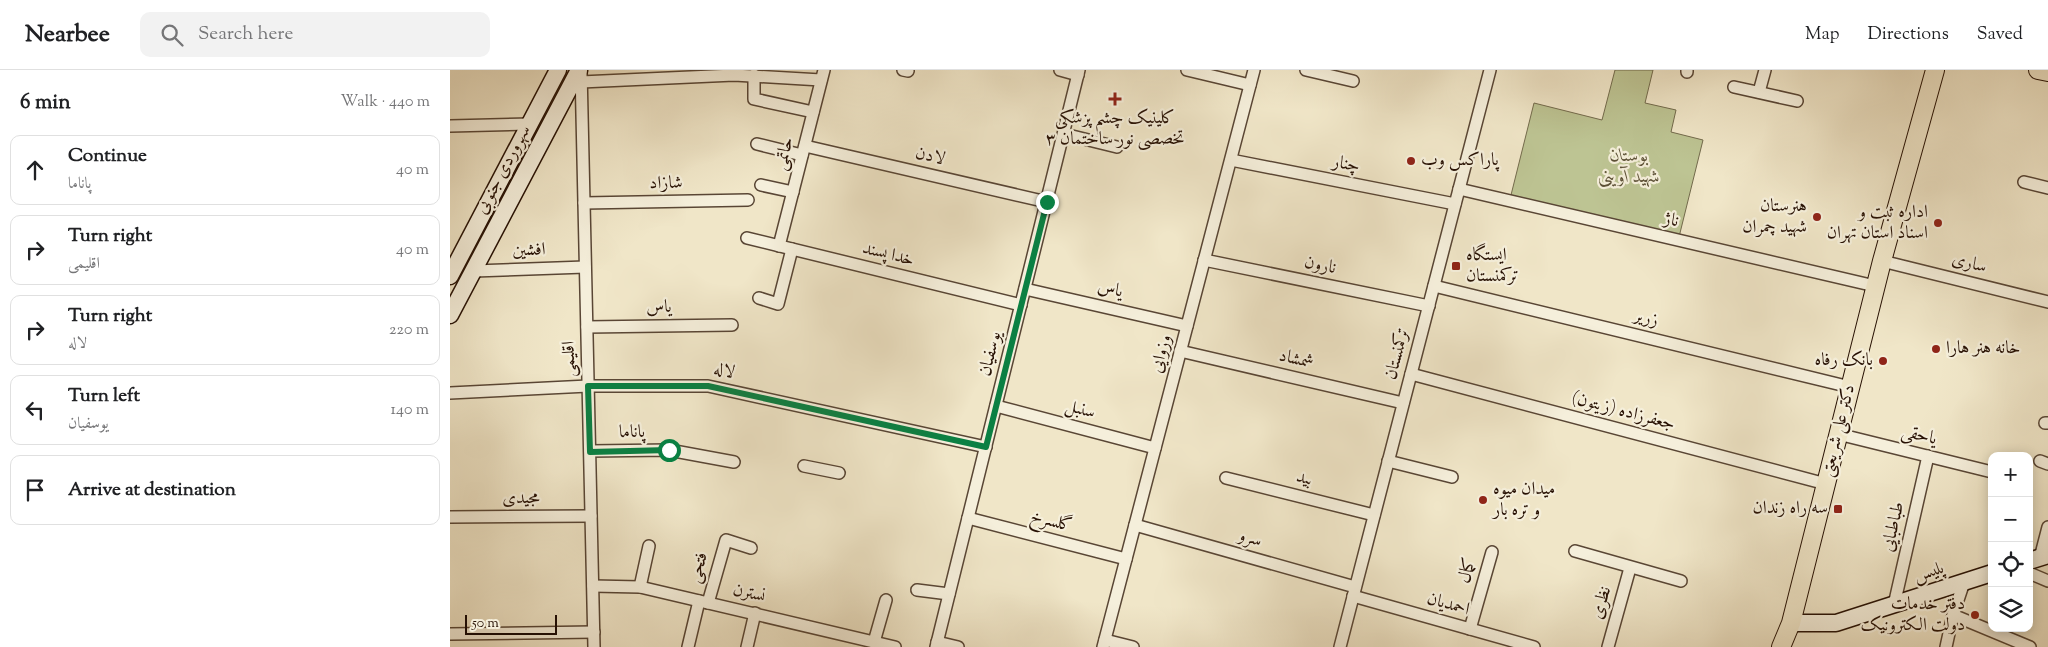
<!DOCTYPE html>
<html lang="en">
<head>
<meta charset="utf-8">
<style>
	:root { --surface:#fff; --page:#f2f2f2; --text:#202124; --muted:#757577; --line:#e0e0e0 }
	body { margin:0; font-family:"Sorts Mill Goudy",Amiri,serif; background:var(--page); color:var(--text) }
	.controls { position:absolute; right:15px; bottom:15px; display:grid; overflow:hidden; border-radius:10px; box-shadow:0 2px 12px #0003 }
	.controls button { width:45px; height:45px; display:grid; place-items:center; padding:0; border:0; border-bottom:1px solid var(--line); background:var(--surface); color:var(--text); font:25px sans-serif }
	.scale { position:absolute; left:15px; bottom:12px; width:92px; box-sizing:border-box; padding-left:5px; border:2px solid #271104; border-top:0; font-size:14px; line-height:18px; white-space:nowrap; color:#271104; -webkit-text-stroke:4px #f5efdb; paint-order:stroke }
	.stop { position:absolute; width:15px; height:15px; margin:-11px; border:4px solid #0b8043; border-radius:50%; background:#fff }
	.stop.end { background:#0b8043; border-color:#fff; box-shadow:0 1px 5px #0008 }
	.list { margin:0; padding:0; list-style:none }
	h2 { display:flex; justify-content:space-between; align-items:center; height:65px; margin:0; padding:0 20px; font-size:21px }
	h2 small { font-size:16px; font-weight:400; color:var(--muted) }
	.list li { display:grid; grid-template-columns:32px 1fr auto; gap:15px; align-items:center; box-sizing:border-box; height:70px; margin:0 10px 10px; padding:0 10px; border:1px solid var(--line); border-radius:10px }
	.list b { display:block; font-size:19px; white-space:nowrap }
	.list p { margin:0; font-size:16px; white-space:nowrap; color:var(--muted) }
	.list em { font-size:16px; font-style:normal; color:var(--muted) }
	.icon { flex:none; width:28px; height:28px; fill:none; stroke:currentColor; stroke-width:2; stroke-linecap:round; stroke-linejoin:round }
	.map { position:relative; flex:none; width:1598px; height:577px; overflow:hidden }
	header { display:flex; align-items:center; gap:30px; box-sizing:border-box; height:70px; padding:0 25px; background:var(--surface); border-bottom:1px solid var(--line) }
	header strong { font-size:24px }
	nav { display:flex; gap:28px; margin-inline-start:auto; font-size:18px }
	.search { width:350px; height:45px; background:var(--page); display:flex; align-items:center; gap:12px; box-sizing:border-box; padding:0 18px; border-radius:10px; color:var(--muted); font-size:19px }
	main { display:flex }
	aside { flex:1; background:var(--surface) }
	.map>svg:first-child { display:block }
	.green { fill:#bdc493; stroke:#726a4c }
	.lines { fill:none; stroke-linecap:round; stroke-linejoin:round }
	.street-casing { stroke:#594635; stroke-width:14 }
	.secondary-casing { stroke:#271104; stroke-width:19 }
	.primary-casing { stroke:#271104; stroke-width:20 }
	.street { stroke:#f5efdb; stroke-width:11 }
	.secondary { stroke:#f5efdb; stroke-width:16 }
	.primary { stroke:#f0e6c8; stroke-width:18 }
	.route { stroke:#0b8043; stroke-width:6 }
	.poi-dot { fill:#8f2418; stroke:#f5efdb; stroke-width:2 }
	.labels { text-anchor:middle; dominant-baseline:central; stroke-width:4.5; stroke-linejoin:round; paint-order:stroke }
	.poi-label { font-size:18px; fill:#271104; stroke:#f5efdb; text-anchor:end }
	.street-label { font-size:18px; fill:#271104; stroke:#f5efdb }
	.park-label { font-size:18px; font-style:italic; fill:#5c5036; stroke:#f5efdb }
</style>
</head>
<body>
<header>
<strong>Nearbee</strong>
<div class="search"><svg class="icon" aria-label="search" viewBox="0 0 24 24"><circle cx="10" cy="10" r="6"/><path d="M15 15l6 6"/></svg>Search here</div>
<nav><a>Map</a><a>Directions</a><a>Saved</a></nav>
</header>
<main>
<aside>
<h2>6 min<small>Walk · 440 m</small></h2>
<ul class="list">
<li><svg class="icon" aria-label="ahead" viewBox="0 0 24 24"><path d="M12 20V5M6 11l6-6 6 6"/></svg><div><b>Continue</b><p>پاناما</p></div><em>40 m</em></li>
<li><svg class="icon" aria-label="right" viewBox="0 0 24 24"><path d="M7 20v-9h11M14 6l5 5-5 5"/></svg><div><b>Turn right</b><p>اقلیمی</p></div><em>40 m</em></li>
<li><svg class="icon" aria-label="right" viewBox="0 0 24 24"><path d="M7 20v-9h11M14 6l5 5-5 5"/></svg><div><b>Turn right</b><p>لاله</p></div><em>220 m</em></li>
<li><svg class="icon" aria-label="left" viewBox="0 0 24 24"><path d="M17 20v-9H6M10 6l-5 5 5 5"/></svg><div><b>Turn left</b><p>یوسفیان</p></div><em>140 m</em></li>
<li><svg class="icon" aria-label="arrive" viewBox="0 0 24 24"><path d="M6 21V4h12l-3 4 3 4H6"/></svg><div><b>Arrive at destination</b></div></li>
</ul>
</aside>
<div class="map">
<svg width="1598" height="577" viewBox="0 0 1598 577">
	<rect width="100%" height="100%" fill="#f0e6c8"/>
	<filter id="stains"><feTurbulence type="fractalNoise" baseFrequency=".004" numOctaves="4"/><feColorMatrix values="0 0 0 0 .2 0 0 0 0 .09 0 0 0 0 .02 0 0 0 .5 -.17"/></filter>
	<radialGradient id="worn" r=".72"><stop offset=".6" stop-color="#630" stop-opacity="0"/><stop offset="1" stop-color="#630" stop-opacity=".3"/></radialGradient>
	<polygon class="green" points="1165,0 1203,0 1195,33 1226,40 1221,62 1253,70 1229,167 1061,125 1084,33 1152,50"/>
	<g class="lines">
		<defs>
			<g id="street">
				<polyline points="131,0 144,577"/>
				<polyline points="453,0 458,1"/>
				<polyline points="610,0 628,5"/>
				<polyline points="737,0 800,15"/>
				<polyline points="856,0 903,11"/>
				<polyline points="1237,2 1237,0"/>
				<polyline points="304,5 304,29 363,42"/>
				<polyline points="131,12 284,5 371,10"/>
				<polyline points="1284,17 1347,31"/>
				<polyline points="1309,22 1315,0"/>
				<polyline points="0,56 80,54"/>
				<polyline points="614,64 667,77"/>
				<polyline points="307,74 352,85"/>
				<polyline points="355,76 597,132"/>
				<polyline points="781,90 1005,134"/>
				<polyline points="1574,112 1598,118"/>
				<polyline points="311,115 343,122"/>
				<polyline points="1009,119 1425,216"/>
				<polyline points="134,133 298,130"/>
				<polyline points="297,168 571,235"/>
				<polyline points="329,176 374,0"/>
				<polyline points="754,190 979,236"/>
				<polyline points="1432,191 1598,232"/>
				<polyline points="24,201 135,197"/>
				<polyline points="984,216 1400,317"/>
				<polyline points="575,219 737,256"/>
				<polyline points="309,228 328,234 342,179"/>
				<polyline points="137,257 282,255"/>
				<polyline points="730,281 953,333"/>
				<polyline points="961,304 1376,414"/>
				<polyline points="0,323 138,316 258,316 536,377"/>
				<polyline points="546,336 705,378"/>
				<polyline points="1595,353 1598,353"/>
				<polyline points="1388,364 1542,402"/>
				<polyline points="140,381 219,380 284,392"/>
				<polyline points="938,391 1002,407"/>
				<polyline points="1590,391 1598,394"/>
				<polyline points="354,396 389,403"/>
				<polyline points="776,408 924,445"/>
				<polyline points="0,447 141,446"/>
				<polyline points="518,448 676,489"/>
				<polyline points="685,455 905,517"/>
				<polyline points="1125,481 1231,511"/>
				<polyline points="1590,488 1598,457"/>
				<polyline points="1579,503 1598,511"/>
				<polyline points="143,516 190,517 445,577"/>
				<polyline points="190,517 199,476"/>
				<polyline points="467,520 499,524"/>
				<polyline points="903,526 1084,577"/>
				<polyline points="258,533 276,470 301,478"/>
				<polyline points="1444,535 1478,386"/>
				<polyline points="1503,545 1580,577"/>
				<polyline points="1020,559 1042,482"/>
				<polyline points="0,564 144,562"/>
				<polyline points="655,570 683,577"/>
				<polyline points="424,572 436,530"/>
				<polyline points="487,572 508,577"/>
				<polyline points="238,577 249,531"/>
				<polyline points="297,577 305,543"/>
				<polyline points="486,577 629,0"/>
				<polyline points="653,577 804,0"/>
				<polyline points="890,577 1040,0"/>
				<polyline points="1158,577 1180,498"/>
				<polyline points="1496,577 1503,545 1514,512"/>
			</g>
			<g id="secondary">
				<polyline points="0,206 108,0"/>
				<polyline points="0,245 129,0"/>
				<polyline points="1579,491 1598,485"/>
				<polyline points="1341,553 1386,553 1542,503"/>
			</g>
			<g id="primary">
				<polyline points="1588,0 1598,2"/>
				<polyline points="1331,577 1341,553 1432,191 1485,0"/>
			</g>
		</defs>
		<use href="#street" class="street-casing"/>
		<use href="#secondary" class="secondary-casing"/>
		<use href="#primary" class="primary-casing"/>
		<use href="#street" class="street"/>
		<use href="#secondary" class="secondary"/>
		<use href="#primary" class="primary"/>
	</g>
	<g class="lines">
		<polyline class="route" points="219,380 140,382 138,316 258,316 536,377 597,132"/>
	</g>
	<g class="poi-dot">
		<path d="M662.5 21.5h5v5h5v5h-5v5h-5v-5h-5v-5h5z"/>
		<circle cx="961" cy="91" r="5"/>
		<circle cx="1367" cy="147" r="5"/>
		<circle cx="1488" cy="153" r="5"/>
		<rect x="1001" y="191" width="10" height="10" rx="2.5"/>
		<circle cx="1486" cy="279" r="5"/>
		<circle cx="1433" cy="291" r="5"/>
		<circle cx="1033" cy="430" r="5"/>
		<rect x="1383" y="434" width="10" height="10" rx="2.5"/>
		<circle cx="1525" cy="545" r="5"/>
	</g>
	<g class="labels">
		<g class="poi-label">
			<text x="665" y="49" text-anchor="middle">کلینیک چشم پزشکی<tspan x="665" dy="21">تخصصی نور ساختمان ۳</tspan></text>
			<text x="971" y="91" text-anchor="start">پاراکس وب</text>
			<text x="1357" y="137">هنرستان<tspan x="1357" dy="21">شهید چمران</tspan></text>
			<text x="1478" y="143">اداره ثبت و<tspan x="1478" dy="21">اسناد استان تهران</tspan></text>
			<text x="1016" y="186" text-anchor="start">ایستگاه<tspan x="1016" dy="21">ترکمنستان</tspan></text>
			<text x="1496" y="279" text-anchor="start">خانه هنر هارا</text>
			<text x="1423" y="291">بانک رفاه</text>
			<text x="1043" y="420" text-anchor="start">میدان میوه<tspan x="1043" dy="21">و تره بار</tspan></text>
			<text x="1378" y="439">سه راه زندان</text>
			<text x="1515" y="535">دفتر خدمات<tspan x="1515" dy="21">دولت الکترونیک</tspan></text>
		</g>
		<g class="street-label">
			<text transform="translate(335 84) rotate(-76)">حاتمی</text>
			<text transform="translate(480 87) rotate(13)">لادن</text>
			<text transform="translate(896 95) rotate(11)">چنار</text>
			<text transform="translate(54 100) rotate(-62)">سهروردی جنوبی</text>
			<text transform="translate(216 114) rotate(-1)">شازاد</text>
			<text transform="translate(1221 151) rotate(13)">ناژ</text>
			<text transform="translate(79 181) rotate(-2)">افشین</text>
			<text transform="translate(438 185) rotate(14)">خدا پسند</text>
			<text transform="translate(1519 194) rotate(14)">ساری</text>
			<text transform="translate(870 196) rotate(12)">نارون</text>
			<text transform="translate(660 220) rotate(13)">یاس</text>
			<text transform="translate(209 238) rotate(-1)">یاس</text>
			<text transform="translate(1196 249) rotate(14)">زریر</text>
			<text transform="translate(541 284) rotate(-76)">یوسفیان</text>
			<text transform="translate(712 284) rotate(-75)">وزوایی</text>
			<text transform="translate(948 284) rotate(-75)">ترکمنستان</text>
			<text transform="translate(120 289) rotate(-91)">اقلیمی</text>
			<text transform="translate(846 290) rotate(13)">شمشاد</text>
			<text transform="translate(274 302) rotate(10)">لاله</text>
			<text transform="translate(630 340) rotate(15)">سنبل</text>
			<text transform="translate(1173 342) rotate(15)">جعفرزاده (زیتون)</text>
			<text transform="translate(1389 361) rotate(-76)">دکتر علی شریعتی</text>
			<text transform="translate(182 363) rotate(-1)">پاناما</text>
			<text transform="translate(1469 366) rotate(14)">یاحقی</text>
			<text transform="translate(854 409) rotate(14)">بید</text>
			<text x="71" y="429">مجیدی</text>
			<text transform="translate(601 452) rotate(14)">گلسرخ</text>
			<text transform="translate(1444 457) rotate(-77)">طباطبایی</text>
			<text transform="translate(800 469) rotate(16)">سرو</text>
			<text transform="translate(249 498) rotate(-74)">فتحی</text>
			<text transform="translate(1018 501) rotate(-74)">کمال</text>
			<text transform="translate(1479 503) rotate(-18)">پلیس</text>
			<text transform="translate(299 524) rotate(13)">نسترن</text>
			<text transform="translate(1152 533) rotate(-74)">نظری</text>
			<text transform="translate(998 535) rotate(16)">احمدیان</text>
		</g>
		<g class="park-label">
			<text x="1179" y="87">بوستان<tspan x="1179" dy="21">شهید آوینی</tspan></text>
		</g>
	</g>
	<rect width="100%" height="100%" filter="url(#stains)"/>
	<rect width="100%" height="100%" fill="url(#worn)"/>
</svg>
<div class="controls">
<button>+</button>
<button>−</button>
<button><svg class="icon" aria-label="locate" viewBox="0 0 24 24"><circle cx="12" cy="12" r="6"/><path d="M12 2v4M12 18v4M2 12h4M18 12h4"/></svg></button>
<button><svg class="icon" aria-label="layers" viewBox="0 0 24 24"><path d="M12 4l9 5-9 5-9-5zM3 14l9 5 9-5"/></svg></button>
</div>
<div class="scale">50 m</div>
<div class="stop" style="left:219px;top:380px"></div>
<div class="stop end" style="left:597px;top:132px"></div>
</div>
</main>
</body>
</html>
